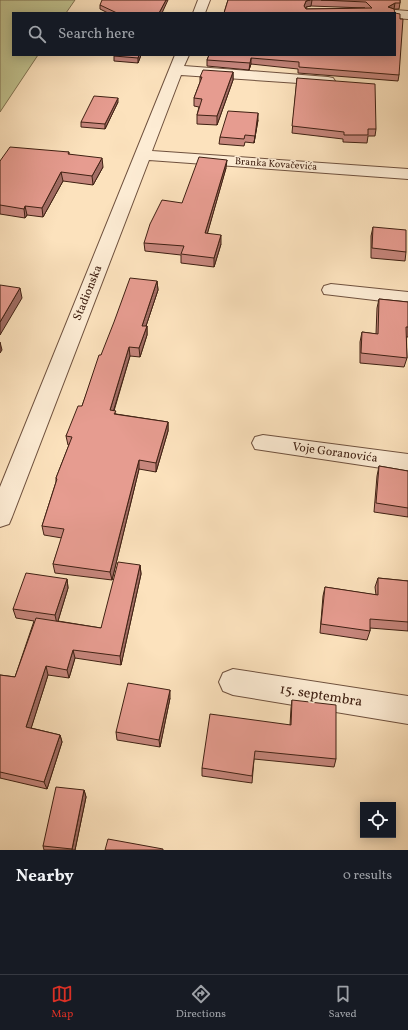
<!DOCTYPE html>
<html lang="en">
<head>
<meta charset="utf-8">
<style>
	:root { --surface:#171b24; --page:#242831; --text:#f1f3f6; --muted:#9ea1a6; --line:#363941; --accent:#d93025 }
	body { margin:0; font-family:Vollkorn,serif; background:var(--page); color:var(--text) }
	.controls { position:absolute; right:12px; bottom:12px; display:grid; overflow:hidden; border-radius:0px; box-shadow:0 2px 10px #0003 }
	.controls button { width:36px; height:36px; display:grid; place-items:center; padding:0; border:0; border-bottom:1px solid var(--line); background:var(--surface); color:var(--text); font:20px sans-serif }
	.list { margin:0; padding:0; list-style:none }
	h2 { display:flex; justify-content:space-between; align-items:center; height:52px; margin:0; padding:0 16px; font-size:17px }
	h2 small { font-size:13px; font-weight:400; color:var(--muted) }
	.icon { flex:none; width:22px; height:22px; fill:none; stroke:currentColor; stroke-width:2; stroke-linecap:round; stroke-linejoin:round }
	.map { position:relative; flex:none; width:408px; height:850px; overflow:hidden }
	.search { position:absolute; background:var(--surface); box-shadow:0 2px 10px #0003; left:12px; right:12px; top:12px; height:44px; display:flex; align-items:center; gap:10px; box-sizing:border-box; padding:0 14px; border-radius:0px; color:var(--muted); font-size:15px }
	.sheet { height:124px; background:var(--surface) }
	nav { display:flex; justify-content:space-around; align-items:center; box-sizing:border-box; height:56px; border-top:1px solid var(--line); background:var(--surface); font-size:11px; color:var(--muted) }
	nav a { display:grid; justify-items:center; gap:2px }
	nav .on { color:var(--accent) }
	.map>svg:first-child { display:block }
	.green { fill:#c1c390; stroke:#807252 }
	.lines { fill:none; stroke-linecap:round; stroke-linejoin:round }
	.minor-casing { stroke:#6f513e; stroke-width:2 }
	.minor { fill:#fdecd4; fill-rule:evenodd }
	.wall { fill:#c6867c; stroke:#402113; fill-rule:evenodd }
	.shaded-wall { fill:#a16d65; stroke:#402113 }
	.building { fill:#e69c90; stroke:#402113 }
	.labels { text-anchor:middle; dominant-baseline:central; stroke-width:3; stroke-linejoin:round; paint-order:stroke }
	.far-street-label { font-size:10px; fill:#402113; stroke:#fdecd4 }
	.street-label { font-size:12px; fill:#402113; stroke:#fdecd4 }
	.near-street-label { font-size:14px; fill:#402113; stroke:#fdecd4 }
</style>
</head>
<body>
<div class="map">
<svg width="408" height="850" viewBox="0 0 408 850">
	<rect width="100%" height="100%" fill="#fce2bd"/>
	<filter id="stains"><feTurbulence type="fractalNoise" baseFrequency=".005" numOctaves="4"/><feColorMatrix values="0 0 0 0 .2 0 0 0 0 .09 0 0 0 0 .02 0 0 0 .5 -.17"/></filter>
	<radialGradient id="worn" r=".72"><stop offset=".6" stop-color="#630" stop-opacity="0"/><stop offset="1" stop-color="#630" stop-opacity=".3"/></radialGradient>
	<polygon class="green" points="0,0 75,0 66,13 13,13 13,55 38,55 0,112"/>
	<g class="lines">
		<defs>
			<g id="minor">
				<polygon points="198,0 210,0 205,13 193,13"/>
				<polygon points="395,10 408,11 408,19 395,18 395,13 389,13"/>
				<polygon points="175,55 189,55 184,66 328,77 333,78 335,81 333,84 328,85 181,75 152,151 408,169 408,179 149,160 12,517 9,524 0,527 0,487"/>
				<polygon points="331,284 408,292 408,304 324,294 322,290 324,286"/>
				<polygon points="263,435 408,454 408,472 255,449 252,443 255,437"/>
				<polygon points="233,669 408,696 408,724 233,695 223,691 219,682 223,673"/>
			</g>
		</defs>
		<use href="#minor" class="minor-casing"/>
		<use href="#minor" class="minor"/>
	</g>
	<g class="wall">
		<path d="M228 0H400V3L399 9 224 13ZM311 6 365 8 306 9V7Z"/>
		<polygon points="100,5 162,13 108,13 100,9"/>
		<polygon points="115,55 141,55 138,63 114,61 114,56"/>
		<polygon points="209,55 395,55 399,75 398,81 298,73 298,69 251,64 249,70 207,66 207,60"/>
		<polygon points="233,72 233,80 217,125 197,124 197,115 199,107 194,106 194,98 200,82 200,77"/>
		<polygon points="297,78 376,129 375,136 368,136 367,143 343,142 343,139 292,133"/>
		<polygon points="118,102 105,129 81,127 81,122"/>
		<polygon points="258,120 254,143 245,142 244,146 219,144 220,137"/>
		<polygon points="69,152 69,154 103,167 93,185 63,181 43,217 27,215 25,218 0,214 0,161"/>
		<polygon points="226,168 207,234 221,244 214,267 181,263 181,255 145,251 144,243 182,203"/>
		<polygon points="373,227 406,252 405,261 371,258 371,236"/>
		<polygon points="157,281 158,290 146,326 147,326 147,335 140,357 130,356 114,411 116,414 168,422 168,431 156,472 139,469 112,580 55,573 53,564 62,538 44,535 42,526 56,482 56,478 69,445 68,445 66,436 82,406 101,355"/>
		<polygon points="379,299 408,302 408,337 406,337 407,358 404,367 360,363 360,342 362,332 376,334 377,308"/>
		<polygon points="379,466 408,471 408,517 374,512 377,476"/>
		<polygon points="140,565 141,574 121,665 75,658 69,678 48,675 31,728 60,735 62,742 47,789 0,778 0,675 15,677 34,621 16,618 13,609 67,579 68,588 58,621 101,628"/>
		<polygon points="378,578 408,581 408,631 370,628 370,631 367,640 320,633 323,596 325,587 376,595 375,587"/>
		<polygon points="170,698 160,747 117,740 116,732"/>
		<polygon points="292,700 336,759 334,767 254,759 252,783 202,776 202,768 290,725 291,708"/>
		<polygon points="84,790 86,797 75,850 44,850 43,846"/>
	</g>
	<g class="shaded-wall">
		<polygon points="166,0 168,0 162,13 159,13"/>
		<polygon points="310,0 312,0 311,6 306,7 304,12 304,6 306,1"/>
		<polygon points="395,3 394,9 388,7"/>
		<polygon points="139,55 141,55 138,63 138,58"/>
		<polygon points="251,58 251,64 249,70 250,63"/>
		<polygon points="233,72 233,80 217,125 217,116"/>
		<polygon points="118,98 118,102 105,129 105,124"/>
		<polygon points="258,113 258,120 254,143 255,136"/>
		<polygon points="102,158 103,167 93,185 92,176"/>
		<polygon points="227,160 226,168 205,242 205,233"/>
		<polygon points="61,172 63,181 43,217 42,208"/>
		<polygon points="25,206 27,215 25,218 24,209"/>
		<polygon points="221,235 221,244 214,267 214,258"/>
		<polygon points="157,281 158,290 143,335 142,326"/>
		<polygon points="20,288 22,298 0,335 0,322"/>
		<polygon points="147,326 147,335 140,357 139,348"/>
		<polygon points="0,342 2,350 0,353"/>
		<polygon points="129,347 130,356 111,419 110,410"/>
		<polygon points="168,422 168,431 156,472 156,463"/>
		<polygon points="139,460 139,469 112,580 110,572"/>
		<polygon points="140,565 141,574 121,665 120,656"/>
		<polygon points="67,579 68,588 57,624 55,615"/>
		<polygon points="73,650 75,658 69,678 67,670"/>
		<polygon points="46,666 48,675 29,735 26,727"/>
		<polygon points="170,690 170,698 160,747 159,740"/>
		<polygon points="60,735 62,742 47,789 44,782"/>
		<polygon points="84,790 86,797 75,850 72,850"/>
	</g>
	<g class="building">
		<polygon points="102,0 166,0 159,13 117,13 100,5"/>
		<polygon points="228,0 310,0 306,1 304,6 306,9 372,8 366,2 321,0 400,0 400,3 395,3 388,7 394,9 395,13 224,13"/>
		<polygon points="395,13 400,14 400,19 403,19 399,75 299,67 299,62 251,58 250,63 207,60 209,55 395,55"/>
		<polygon points="115,55 139,55 138,58 114,56"/>
		<polygon points="203,70 233,72 217,116 197,115 202,99 194,98 202,77 200,77"/>
		<polygon points="297,78 375,84 376,129 368,129 368,135 344,135 344,132 292,126"/>
		<polygon points="94,96 118,98 105,124 81,122"/>
		<polygon points="228,111 258,113 255,136 245,135 244,139 220,137"/>
		<polygon points="10,147 69,152 68,154 102,158 92,176 61,172 42,208 25,206 24,209 0,205 0,161"/>
		<polygon points="199,157 227,160 205,233 221,235 214,258 181,254 184,246 144,243 150,224 162,200 182,203"/>
		<polygon points="373,227 406,230 406,252 372,248"/>
		<polygon points="130,278 157,281 142,326 147,326 139,348 129,347 110,410 116,411 114,414 168,422 156,463 139,460 110,572 53,564 64,529 42,526 57,479 56,478 72,437 66,436 78,406 82,406 99,355 101,355 114,322"/>
		<polygon points="0,285 20,288 0,322"/>
		<polygon points="379,299 408,302 408,327 406,327 407,358 361,353 362,332 378,334"/>
		<polygon points="379,466 408,471 408,508 376,503"/>
		<polygon points="118,562 140,565 120,656 73,650 67,670 46,666 26,727 60,735 44,782 0,772 0,675 15,677 36,618 101,628"/>
		<polygon points="26,573 67,579 55,615 13,609"/>
		<polygon points="378,578 408,581 408,622 370,619 370,631 321,624 325,587 378,595"/>
		<polygon points="128,683 170,690 159,740 116,732"/>
		<polygon points="292,700 336,705 336,759 255,751 252,776 202,768 210,714 291,725"/>
		<polygon points="56,787 84,790 72,849 43,846"/>
		<polygon points="108,839 163,849 163,850 105,850"/>
	</g>
	<g class="labels">
		<g class="far-street-label">
			<text transform="translate(276 164) rotate(4)">Branka Kovačevića</text>
		</g>
		<g class="street-label">
			<text transform="translate(88 293) rotate(-68)">Stadionska</text>
			<text transform="translate(335 453) rotate(8)">Voje Goranovića</text>
		</g>
		<g class="near-street-label">
			<text transform="translate(321 696) rotate(9)">15. septembra</text>
		</g>
	</g>
	<rect width="100%" height="100%" filter="url(#stains)"/>
	<rect width="100%" height="100%" fill="url(#worn)"/>
</svg>
<div class="controls">
<button><svg class="icon" aria-label="locate" viewBox="0 0 24 24"><circle cx="12" cy="12" r="6"/><path d="M12 2v4M12 18v4M2 12h4M18 12h4"/></svg></button>
</div>
<div class="search"><svg class="icon" aria-label="search" viewBox="0 0 24 24"><circle cx="10" cy="10" r="6"/><path d="M15 15l6 6"/></svg>Search here</div>
</div>
<section class="sheet">
<h2>Nearby<small>0 results</small></h2>
<ul class="list">
</ul>
</section>
<nav>
<a class="on"><svg class="icon" aria-label="map" viewBox="0 0 24 24"><path d="M3 6l6-2 6 2 6-2v14l-6 2-6-2-6 2zM9 4v14M15 6v14"/></svg>Map</a>
<a><svg class="icon" aria-label="directions" viewBox="0 0 24 24"><path d="M12 3l9 9-9 9-9-9zM9 14v-3h6M13 9l2 2-2 2"/></svg>Directions</a>
<a><svg class="icon" aria-label="saved" viewBox="0 0 24 24"><path d="M7 4h10v16l-5-4-5 4z"/></svg>Saved</a>
</nav>
</body>
</html>
